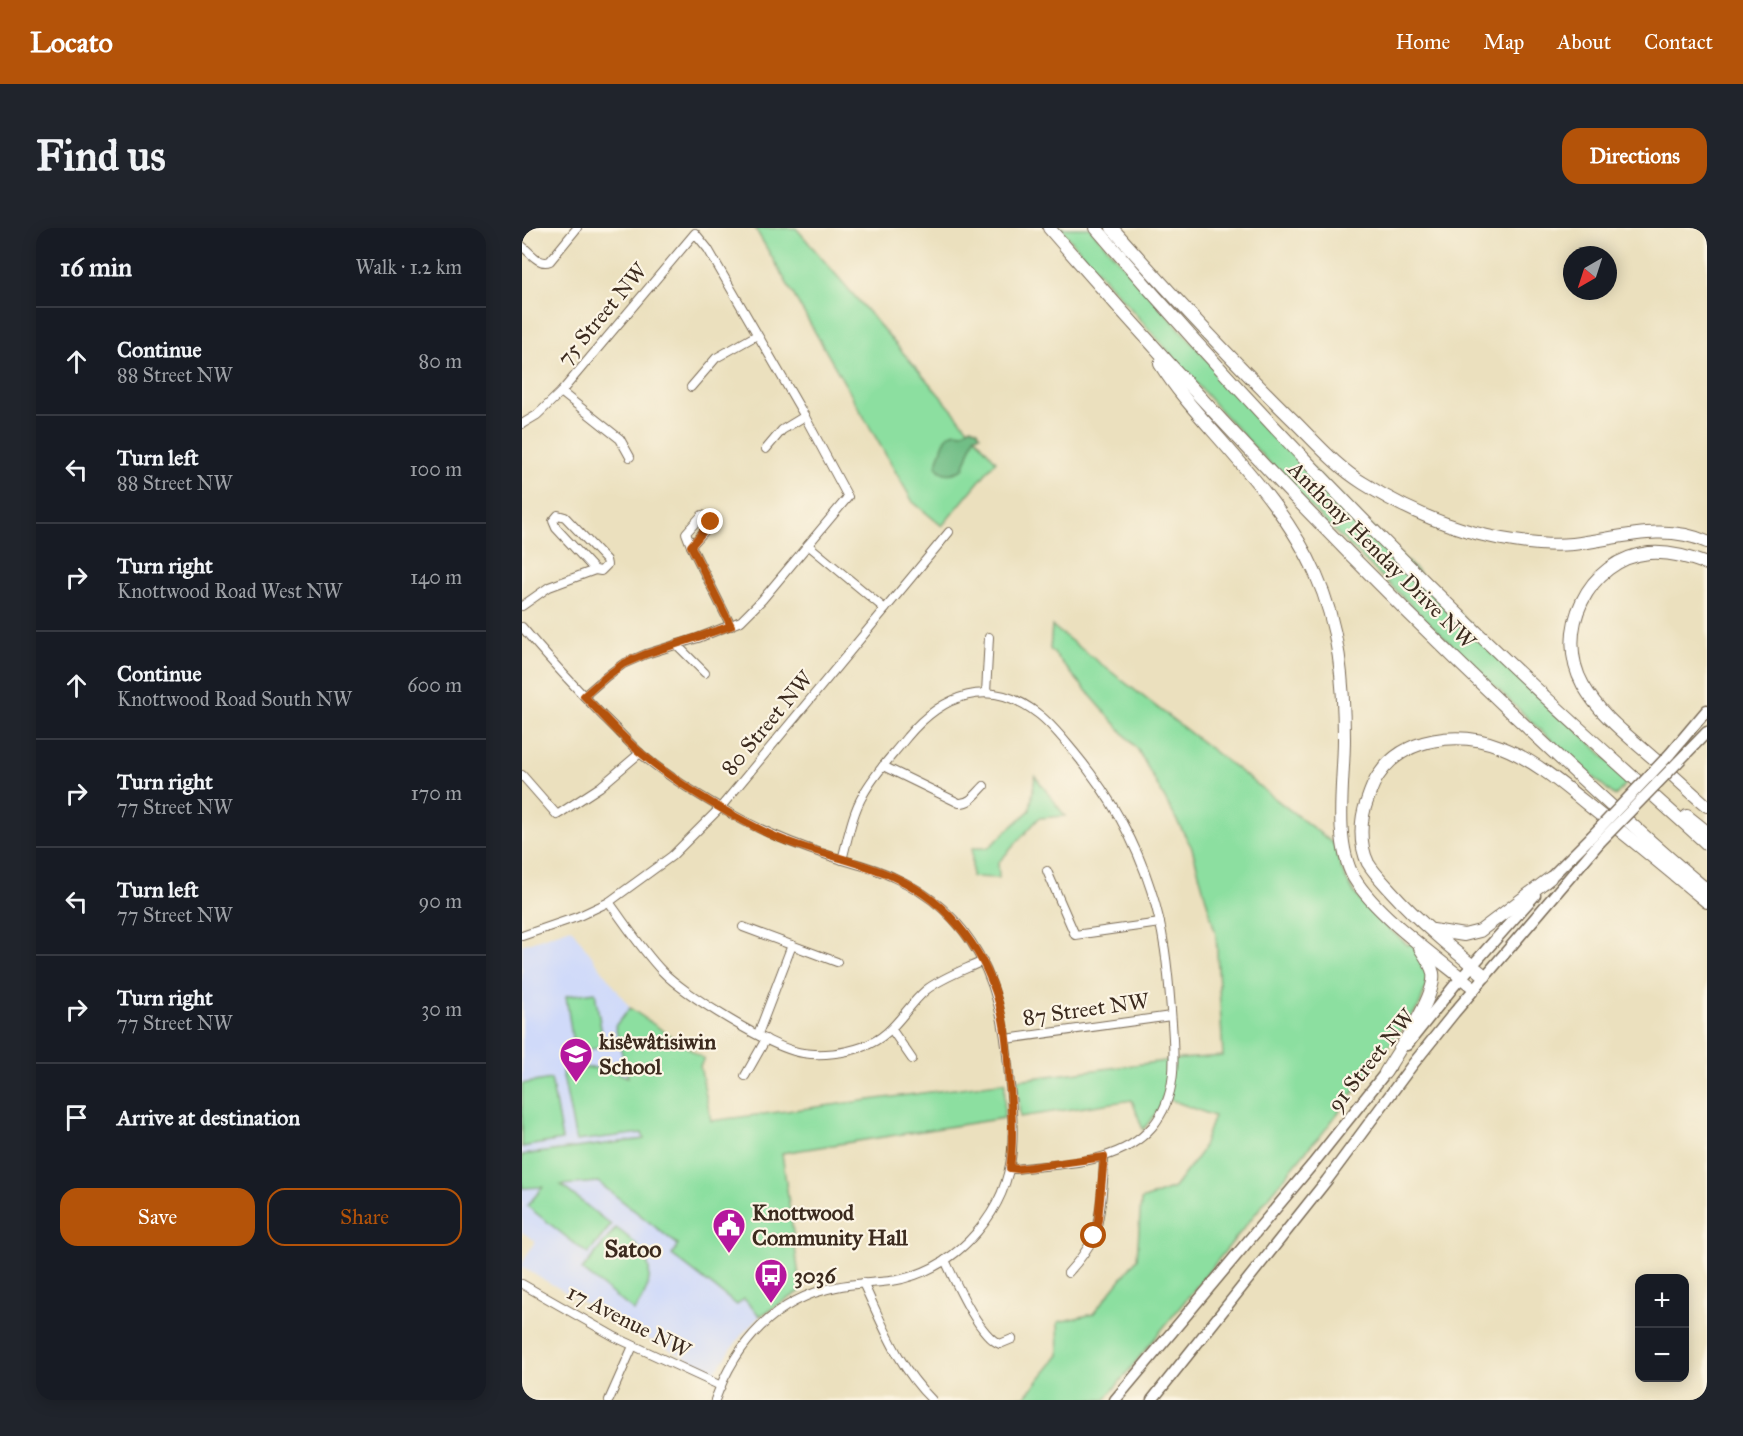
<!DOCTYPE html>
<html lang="en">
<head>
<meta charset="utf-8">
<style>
	:root { --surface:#171b24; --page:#20242c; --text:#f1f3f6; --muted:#9ea1a6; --line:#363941; --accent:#b45309 }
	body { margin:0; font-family:"IM FELL Great Primer",serif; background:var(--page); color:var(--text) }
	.controls { position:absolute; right:18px; bottom:18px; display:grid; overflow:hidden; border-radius:12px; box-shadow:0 3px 15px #0003 }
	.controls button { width:54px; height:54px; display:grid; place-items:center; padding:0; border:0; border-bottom:2px solid var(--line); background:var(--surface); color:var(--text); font:30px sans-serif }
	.compass { position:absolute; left:1041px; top:18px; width:54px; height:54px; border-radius:50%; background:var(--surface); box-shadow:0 3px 15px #0003; rotate:219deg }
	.stop { position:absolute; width:18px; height:18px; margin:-14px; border:4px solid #b45309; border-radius:50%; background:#fff }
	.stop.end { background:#b45309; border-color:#fff; box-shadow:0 2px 6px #0008 }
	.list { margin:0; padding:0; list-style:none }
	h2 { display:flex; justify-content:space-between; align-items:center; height:78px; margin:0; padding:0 24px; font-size:26px }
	h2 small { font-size:20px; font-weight:400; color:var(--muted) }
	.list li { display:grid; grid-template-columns:39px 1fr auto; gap:18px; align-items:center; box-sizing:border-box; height:108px; padding:0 24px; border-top:2px solid var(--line) }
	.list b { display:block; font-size:22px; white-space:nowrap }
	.list p { margin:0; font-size:20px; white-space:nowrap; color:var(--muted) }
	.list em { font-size:20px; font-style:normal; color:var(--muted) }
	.actions { display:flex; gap:12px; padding:18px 24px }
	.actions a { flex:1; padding:14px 0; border:2px solid var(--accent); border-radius:18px; text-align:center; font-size:21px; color:var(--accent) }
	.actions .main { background:var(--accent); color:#fff }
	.icon { flex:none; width:33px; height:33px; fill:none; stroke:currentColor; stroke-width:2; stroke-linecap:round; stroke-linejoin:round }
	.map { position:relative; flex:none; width:1185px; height:1172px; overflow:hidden; border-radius:18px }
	header { display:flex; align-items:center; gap:36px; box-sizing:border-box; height:84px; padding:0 30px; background:var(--accent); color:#fff }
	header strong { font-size:28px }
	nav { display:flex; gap:33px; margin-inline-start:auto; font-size:21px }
	.intro { display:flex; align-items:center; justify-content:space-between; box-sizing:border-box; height:144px; padding:0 36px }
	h1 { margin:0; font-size:42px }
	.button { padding:15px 27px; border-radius:18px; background:var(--accent); color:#fff; font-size:21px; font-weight:700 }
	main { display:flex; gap:36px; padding:0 36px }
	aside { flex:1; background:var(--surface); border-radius:18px; box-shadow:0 3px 15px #0003 }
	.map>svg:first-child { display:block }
	.built { fill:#d0daf9 }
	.green { fill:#8cdfa0; stroke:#64845f; stroke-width:1.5 }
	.forest { fill:#71be86; stroke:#567452; stroke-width:1.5 }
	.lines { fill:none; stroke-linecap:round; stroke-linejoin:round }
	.minor-casing { stroke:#796a56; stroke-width:10 }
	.major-casing { stroke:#796a56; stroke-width:13 }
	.highway-casing { stroke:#796a56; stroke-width:14 }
	.minor { stroke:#fff; stroke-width:8 }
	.major { stroke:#fff; stroke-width:10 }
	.highway { stroke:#fff; stroke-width:12 }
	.major-bridge-casing { stroke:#796a56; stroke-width:13; stroke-linecap:butt }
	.major-bridge { stroke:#fff; stroke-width:10 }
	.route { stroke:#b45309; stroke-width:8 }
	.labels { text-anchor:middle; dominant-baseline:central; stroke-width:4.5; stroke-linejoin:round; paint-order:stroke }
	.street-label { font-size:22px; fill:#3b2a1e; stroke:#fcf5e5 }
	.poi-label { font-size:22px; font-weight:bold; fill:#3b2a1e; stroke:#fcf5e5; text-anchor:start }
	.neighbourhood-label { font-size:24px; font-weight:bold; fill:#3b2a1e; stroke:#fcf5e5 }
</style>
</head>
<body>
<header>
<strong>Locato</strong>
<nav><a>Home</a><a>Map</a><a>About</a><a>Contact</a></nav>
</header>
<div class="intro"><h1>Find us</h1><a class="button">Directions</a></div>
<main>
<aside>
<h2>16 min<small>Walk · 1.2 km</small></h2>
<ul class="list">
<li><svg class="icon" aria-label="ahead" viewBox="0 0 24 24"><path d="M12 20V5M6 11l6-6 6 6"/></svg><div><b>Continue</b><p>88 Street NW</p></div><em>80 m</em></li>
<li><svg class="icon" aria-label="left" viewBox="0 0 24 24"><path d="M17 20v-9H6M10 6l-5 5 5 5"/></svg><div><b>Turn left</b><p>88 Street NW</p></div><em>100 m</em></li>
<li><svg class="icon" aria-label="right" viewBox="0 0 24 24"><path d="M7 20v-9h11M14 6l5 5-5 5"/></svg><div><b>Turn right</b><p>Knottwood Road West NW</p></div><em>140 m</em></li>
<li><svg class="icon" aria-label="ahead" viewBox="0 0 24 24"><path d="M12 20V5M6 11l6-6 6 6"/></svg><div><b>Continue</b><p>Knottwood Road South NW</p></div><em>600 m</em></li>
<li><svg class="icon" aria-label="right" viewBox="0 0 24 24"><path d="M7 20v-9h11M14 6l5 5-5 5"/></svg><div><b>Turn right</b><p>77 Street NW</p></div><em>170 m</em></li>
<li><svg class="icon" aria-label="left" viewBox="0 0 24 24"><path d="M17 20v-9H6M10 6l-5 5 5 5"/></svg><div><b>Turn left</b><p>77 Street NW</p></div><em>90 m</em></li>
<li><svg class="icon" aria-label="right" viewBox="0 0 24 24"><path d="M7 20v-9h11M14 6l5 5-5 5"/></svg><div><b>Turn right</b><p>77 Street NW</p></div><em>30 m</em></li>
<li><svg class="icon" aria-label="arrive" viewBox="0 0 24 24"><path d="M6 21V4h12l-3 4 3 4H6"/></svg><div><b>Arrive at destination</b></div></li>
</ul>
<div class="actions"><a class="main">Save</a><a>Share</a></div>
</aside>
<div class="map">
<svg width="1185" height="1172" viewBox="0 0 1185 1172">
	<rect width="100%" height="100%" fill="#fcf5e5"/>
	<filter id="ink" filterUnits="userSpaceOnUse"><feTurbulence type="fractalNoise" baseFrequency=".0167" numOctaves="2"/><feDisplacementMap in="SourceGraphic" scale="12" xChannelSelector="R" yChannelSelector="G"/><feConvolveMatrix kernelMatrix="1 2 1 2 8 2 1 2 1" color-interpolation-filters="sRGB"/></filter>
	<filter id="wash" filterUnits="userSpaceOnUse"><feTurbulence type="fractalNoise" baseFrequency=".008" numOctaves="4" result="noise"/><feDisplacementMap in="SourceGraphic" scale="24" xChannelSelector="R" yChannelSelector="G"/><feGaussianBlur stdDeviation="1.35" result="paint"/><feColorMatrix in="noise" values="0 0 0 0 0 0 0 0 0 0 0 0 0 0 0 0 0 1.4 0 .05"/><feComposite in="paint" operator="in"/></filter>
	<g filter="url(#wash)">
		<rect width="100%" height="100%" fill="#ebe0be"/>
		<g class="built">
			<polygon points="49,700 108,780 93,798 122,911 0,927 0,717"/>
			<polygon points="76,954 156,1017 151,1027 215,1077 222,1071 238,1088 220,1106 193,1144 116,1106 0,1039 0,1036 13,1013 0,1004 0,960"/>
		</g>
		<g class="green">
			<polygon points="233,0 274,0 474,233 420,298 391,274"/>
			<polygon points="538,0 568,0 714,164 1107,553 1093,568 1016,500 798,289 695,179"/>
			<path d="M530 398 813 617C822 666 851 687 886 717L889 715 897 725 907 748 898 777 800 906 788 918 583 1172H472V1170L503 1169 537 1127 536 1094 571 1086 615 1031 619 972 652 960 679 924 692 888 641 869 638 880 621 902 610 872 498 889 495 852 659 831 701 828 694 707 670 620 616 522 528 421Z"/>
			<polygon points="513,548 543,588 517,590 476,635 477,650 450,649 450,620 466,620 508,582"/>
			<polygon points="73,764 82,819 52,824 44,768"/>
			<path d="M108 780 182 831 178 838 189 893 483 854 482 890 260 925 279 1063 238 1088 222 1071 215 1077 150 1027 156 1017 76 954 39 957 89 997 66 1026 5 978 21 959 0 960V927L122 911 120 905 54 913 40 843C65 837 83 839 106 849L93 798Z"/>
			<polygon points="29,851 40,912 0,919 0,856"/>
			<path d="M94 1000C129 1024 139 1047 112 1083L60 1042Z"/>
		</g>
		<path class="forest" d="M449 199 456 202 458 207 453 208 441 241C431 246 421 249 414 238 420 225 421 199 440 205Z"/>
	</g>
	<g filter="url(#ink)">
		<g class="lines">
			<defs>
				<g id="minor">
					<path d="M0 18C8 24 17 38 28 33L55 0"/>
					<polyline points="169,159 194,130 235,107"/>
					<polyline points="39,164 98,211 108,229"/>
					<polyline points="0,196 15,187 39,164 173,5 186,21 282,187 326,269 240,372 219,393 176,410 124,426 101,436 85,448 62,468"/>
					<polyline points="244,221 260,202 283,188"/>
					<polygon points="36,287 43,289 84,332 85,337 79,343 73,342 34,300 31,293"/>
					<polygon points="180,287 188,291 188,297 169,318 164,305"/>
					<polyline points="286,317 363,381"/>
					<polyline points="169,318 209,398"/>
					<polyline points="0,378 27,359 73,342"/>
					<path d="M0 399C26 430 53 459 81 488 94 500 106 514 119 526 144 547 171 564 199 580 234 601 270 616 308 628 329 635 351 639 371 649 452 685 480 756 486 838 489 866 492 894 490 922 485 983 439 1036 380 1051 358 1056 336 1054 314 1059 253 1071 214 1115 193 1172"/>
					<polyline points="154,416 183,445"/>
					<polyline points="464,465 467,409"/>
					<path d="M361 538 437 575C448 576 455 565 462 558"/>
					<polyline points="0,547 35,587 78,559 118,525"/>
					<path d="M320 632C326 610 330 586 341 567 352 546 370 528 385 509 420 467 467 448 515 485 529 495 541 511 552 524 586 565 613 611 629 662 642 701 646 741 649 782 652 823 658 866 630 899 597 937 541 935 495 941H488"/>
					<polyline points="525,643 553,707 638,695"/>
					<path d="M87 674C104 697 120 722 140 743 162 766 250 821 281 825 300 828 323 825 340 819 372 808 381 782 404 762 421 749 442 742 461 733"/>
					<polyline points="221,699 315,734"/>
					<polyline points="0,708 55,689 87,674 150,628 198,580 427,304"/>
					<polyline points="370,802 390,831"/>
					<polyline points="236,806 270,717"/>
					<polyline points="484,811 649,788"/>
					<polyline points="223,848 244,811"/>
					<path d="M423 1032C433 1053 457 1108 478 1116L490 1111"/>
					<path d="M546 1045C556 1034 565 1023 571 1010 579 991 582 950 582 929"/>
					<path d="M341 1055C362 1099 375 1137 410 1172"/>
					<polyline points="0,1056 93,1109 199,1158"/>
					<polyline points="87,1172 111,1118"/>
				</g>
				<g id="major">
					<polyline points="1147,527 1185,482"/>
					<polyline points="1155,535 1185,504"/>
					<polyline points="1023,655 1069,609"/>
					<polyline points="885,817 932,758 1013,667"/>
					<polyline points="593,1172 790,937 868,839"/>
					<polyline points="630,1172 805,952 891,836 932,785 1077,615"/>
				</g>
				<g id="highway">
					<path d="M527 0C675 171 830 334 994 489 1057 548 1119 607 1185 662"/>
					<path d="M574 0C704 152 842 298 987 435 1052 497 1119 556 1185 616"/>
					<path d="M590 0C647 64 706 128 767 188 791 211 813 238 841 255 887 284 938 305 992 313 1011 316 1032 318 1051 316 1095 311 1142 294 1185 314"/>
					<path d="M638 136C655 163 676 186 697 210 733 251 772 296 794 347 817 398 822 455 822 511 822 553 811 613 832 650 855 688 917 731 952 760"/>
					<path d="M1185 336C1167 329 1147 323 1127 325 1065 331 1032 405 1061 457 1078 487 1105 507 1130 529 1149 545 1166 562 1185 578"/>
					<polyline points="1165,588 1185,604"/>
					<polyline points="911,702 942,707 958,703 1028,650"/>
					<path d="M963 748C930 721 897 694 869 663 861 654 852 645 846 635 837 617 838 591 845 573 848 564 851 555 856 548 882 508 938 503 979 519 1015 533 1046 561 1076 585 1113 614 1149 644 1185 674"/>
					<path d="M863 845C876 823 915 767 911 745 909 736 903 728 898 720"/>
				</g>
			</defs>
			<use href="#minor" class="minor-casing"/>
			<use href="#major" class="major-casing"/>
			<use href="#highway" class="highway-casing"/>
			<use href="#minor" class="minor"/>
			<use href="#major" class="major"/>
			<use href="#highway" class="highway"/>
			<defs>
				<g id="major-bridge">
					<polyline points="1069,609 1147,527"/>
					<polyline points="1077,615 1155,535"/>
				</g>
			</defs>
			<use href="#major-bridge" class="major-bridge-casing"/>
			<use href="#major-bridge" class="major-bridge"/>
		</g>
	</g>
	<g class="lines" filter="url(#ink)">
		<path class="route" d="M189 294 169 318 209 398 124 426 101 436 85 448 62 468C81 487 99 509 120 526 156 556 197 581 239 602 281 624 329 629 372 649 428 674 467 727 480 787 485 807 486 829 487 850 490 880 492 910 488 940L495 941 582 929 576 992 572 1008"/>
	</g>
	<defs>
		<symbol id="school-pin" viewBox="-11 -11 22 30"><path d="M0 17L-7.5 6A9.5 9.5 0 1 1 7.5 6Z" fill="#b5179e" stroke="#fcf5e5"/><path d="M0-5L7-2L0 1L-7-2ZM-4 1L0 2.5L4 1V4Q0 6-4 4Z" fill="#fff"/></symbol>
		<symbol id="civic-pin" viewBox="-11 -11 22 30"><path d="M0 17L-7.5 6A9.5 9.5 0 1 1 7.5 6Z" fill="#b5179e" stroke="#fcf5e5"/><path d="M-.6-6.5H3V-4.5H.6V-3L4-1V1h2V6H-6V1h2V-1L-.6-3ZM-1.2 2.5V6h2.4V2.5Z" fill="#fff"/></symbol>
		<symbol id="bus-pin" viewBox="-11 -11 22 30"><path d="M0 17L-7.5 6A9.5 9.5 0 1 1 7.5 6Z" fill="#b5179e" stroke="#fcf5e5"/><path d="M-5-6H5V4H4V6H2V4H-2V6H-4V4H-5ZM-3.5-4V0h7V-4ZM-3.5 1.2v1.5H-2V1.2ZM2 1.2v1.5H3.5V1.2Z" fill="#fff"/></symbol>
	</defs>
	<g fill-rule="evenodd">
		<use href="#school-pin" x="35" y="807" width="38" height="52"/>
		<use href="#civic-pin" x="188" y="978" width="38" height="52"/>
		<use href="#bus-pin" x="230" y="1028" width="38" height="52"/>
	</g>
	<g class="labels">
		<g class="street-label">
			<text transform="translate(80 86) rotate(-50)">75 Street NW</text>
			<text transform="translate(860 327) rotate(45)">Anthony Henday Drive NW</text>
			<text transform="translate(245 495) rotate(-50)">80 Street NW</text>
			<text transform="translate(564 781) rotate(-8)">87 Street NW</text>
			<text transform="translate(849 832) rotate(-51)">91 Street NW</text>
			<text transform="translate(107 1093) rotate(27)">17 Avenue NW</text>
		</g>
		<g class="poi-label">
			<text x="77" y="813">kisêwâtisiwin<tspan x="77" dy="25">School</tspan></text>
			<text x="230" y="984">Knottwood<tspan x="230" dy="25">Community Hall</tspan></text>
			<text x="272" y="1047">3036</text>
		</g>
		<g class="neighbourhood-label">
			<text x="111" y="1021">Satoo</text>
		</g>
	</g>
</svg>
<div class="controls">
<button>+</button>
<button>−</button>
</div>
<svg class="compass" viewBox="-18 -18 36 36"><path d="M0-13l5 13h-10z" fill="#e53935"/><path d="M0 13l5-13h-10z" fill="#9ea1a6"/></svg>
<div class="stop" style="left:572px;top:1008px"></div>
<div class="stop end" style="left:189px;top:294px"></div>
</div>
</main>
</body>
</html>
